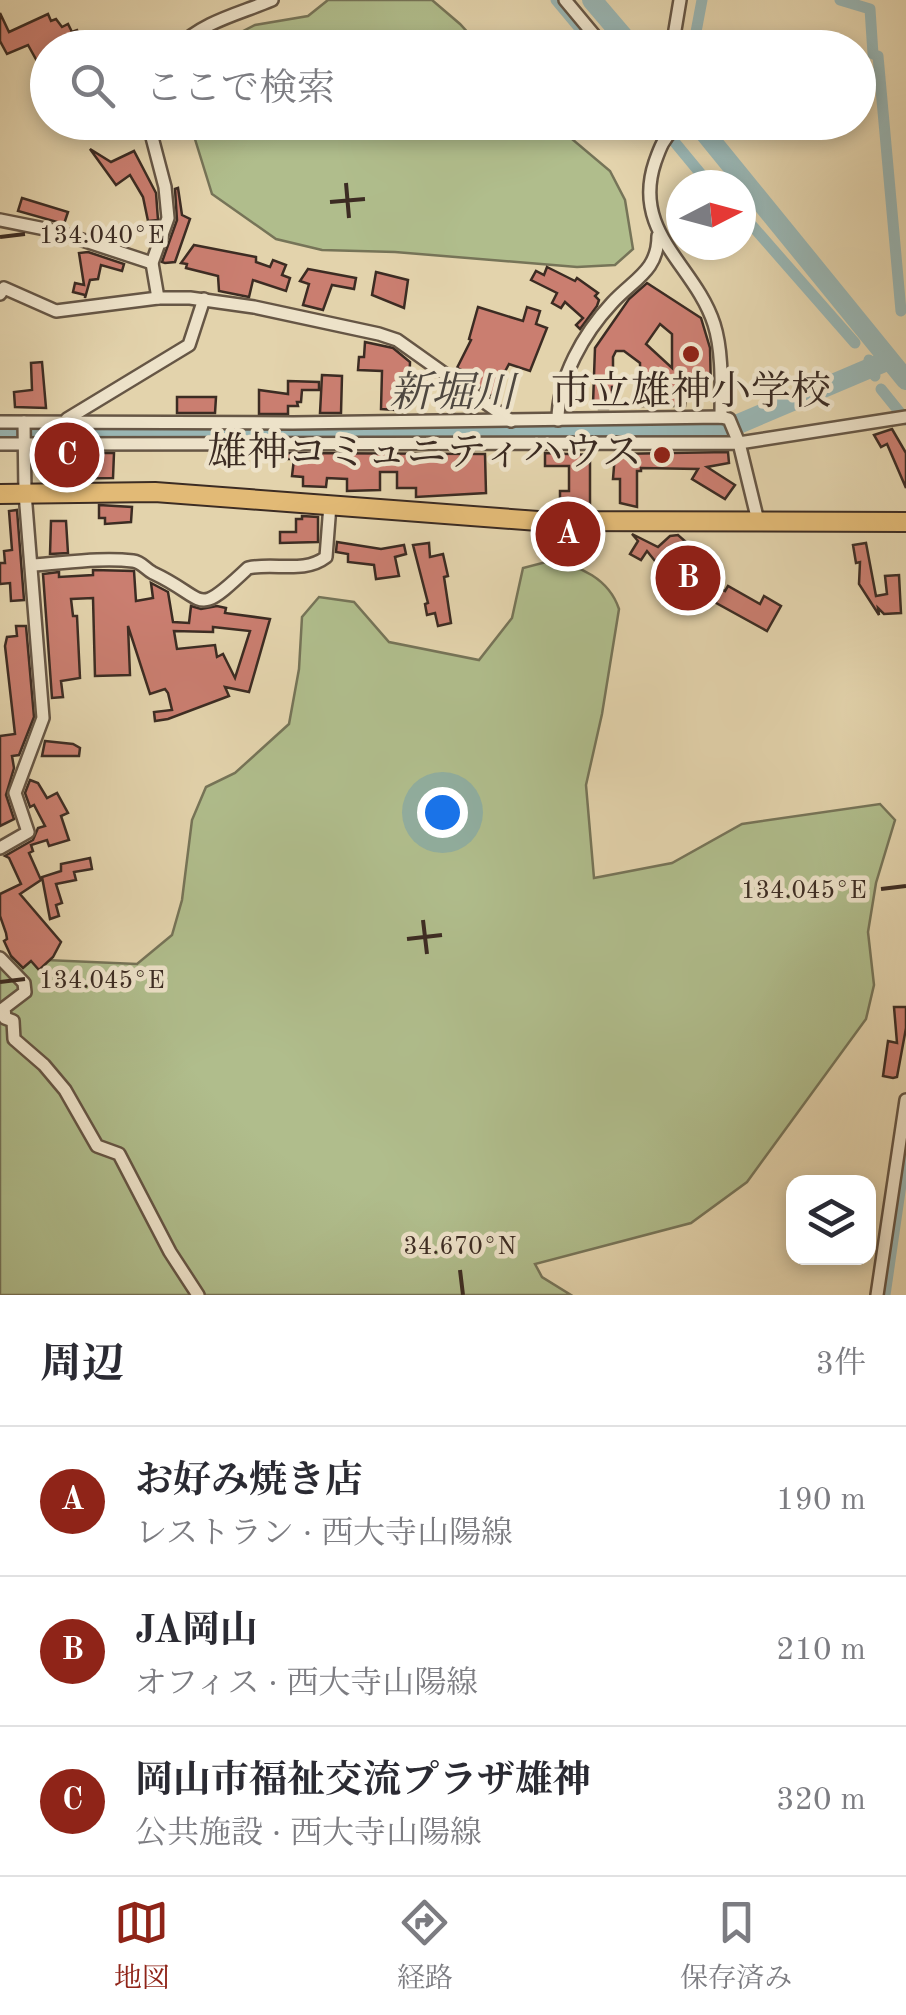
<!DOCTYPE html>
<html lang="ja">
<head>
<meta charset="utf-8">
<style>
	:root { --surface:#fff; --page:#f7f7f7; --text:#2b2b33; --muted:#7c7c81; --line:#e1e1e2; --accent:#8f2418 }
	body { margin:0; font-family:"Old Standard TT","Noto Serif JP",serif; background:var(--page); color:var(--text) }
	.controls { position:absolute; right:30px; bottom:30px; display:grid; overflow:hidden; border-radius:20px; box-shadow:0 5px 15px #0003 }
	.controls button { width:90px; height:90px; display:grid; place-items:center; padding:0; border:0; border-bottom:2px solid var(--line); background:var(--surface); color:var(--text); font:50px sans-serif }
	.compass { position:absolute; left:666px; top:170px; width:90px; height:90px; border-radius:50%; background:var(--surface); box-shadow:0 5px 15px #0003; rotate:84deg }
	.you { position:absolute; left:442px; top:812px; width:35px; height:35px; margin:-25px; border:8px solid #fff; border-radius:50%; background:#1a73e8; box-shadow:0 0 0 15px #1a73e833 }
	.badge { display:grid; place-items:center; width:65px; height:65px; border-radius:50%; background:var(--accent); color:#fff; font-size:32px; font-weight:700 }
	.pin { position:absolute; translate:-50% -50%; border:5px solid #fff; box-shadow:0 2px 10px #0006 }
	.list { margin:0; padding:0; list-style:none }
	h2 { display:flex; justify-content:space-between; align-items:center; height:130px; margin:0; padding:0 40px; font-size:42px }
	h2 small { font-size:32px; font-weight:400; color:var(--muted) }
	.list li { display:grid; grid-template-columns:65px 1fr auto; gap:30px; align-items:center; box-sizing:border-box; height:150px; padding:0 40px; border-top:2px solid var(--line) }
	.list b { display:block; font-size:38px; white-space:nowrap }
	.list p { margin:0; font-size:32px; white-space:nowrap; color:var(--muted) }
	.list em { font-size:32px; font-style:normal; color:var(--muted) }
	.icon { flex:none; width:55px; height:55px; fill:none; stroke:currentColor; stroke-width:2; stroke-linecap:round; stroke-linejoin:round }
	.map { position:relative; flex:none; width:906px; height:1295px; overflow:hidden }
	.search { position:absolute; background:var(--surface); box-shadow:0 5px 15px #0003; left:30px; right:30px; top:30px; height:110px; display:flex; align-items:center; gap:25px; box-sizing:border-box; padding:0 35px; border-radius:55px; color:var(--muted); font-size:38px }
	.sheet { height:580px; background:var(--surface) }
	nav { display:flex; justify-content:space-around; align-items:center; box-sizing:border-box; height:140px; border-top:2px solid var(--line); background:var(--surface); font-size:28px; color:var(--muted) }
	nav a { display:grid; justify-items:center; gap:5px }
	nav .on { color:var(--accent) }
	.map>svg:first-child { display:block }
	.green { fill:#b0bd8c; stroke:#767458; stroke-width:2.5 }
	.lines { fill:none; stroke-linecap:round; stroke-linejoin:round }
	.canal { stroke:#99b6b4; stroke-width:11 }
	.river { stroke:#99b6b4; stroke-width:20 }
	.building { fill:#ca7e70; stroke:#3c2c23; stroke-width:2.5; fill-rule:evenodd }
	.minor-casing { stroke:#665645; stroke-width:16 }
	.primary-casing { stroke:#3c2c23; stroke-width:22 }
	.minor { stroke:#ede2c9; stroke-width:11 }
	.primary { stroke:#e2ba76; stroke-width:18 }
	.ticks { fill:none; stroke:#3c2c23; stroke-width:4 }
	.poi-dot { fill:#8f2418; stroke:#ede2c9; stroke-width:4 }
	.labels { text-anchor:middle; dominant-baseline:central; stroke-width:9; stroke-linejoin:round; paint-order:stroke }
	.poi-label { font-size:40px; fill:#3c2c23; stroke:#ede2c9 }
	.water-label { font-size:42px; font-style:italic; fill:#4f4840; stroke:#ede2c9 }
	.ticks-label { font-size:25px; text-anchor:middle; fill:#3c2c23; stroke:#ede2c9; stroke-width:9; stroke-linejoin:round; paint-order:stroke }
</style>
</head>
<body>
<div class="map">
<svg width="906" height="1295" viewBox="0 0 906 1295">
	<rect width="100%" height="100%" fill="#e3d3ac"/>
	<filter id="stains"><feTurbulence type="fractalNoise" baseFrequency=".002" numOctaves="4"/><feColorMatrix values="0 0 0 0 .2 0 0 0 0 .09 0 0 0 0 .02 0 0 0 .5 -.17"/></filter>
	<radialGradient id="worn" r=".72"><stop offset=".6" stop-color="#630" stop-opacity="0"/><stop offset="1" stop-color="#630" stop-opacity=".3"/></radialGradient>
	<g class="green">
		<polygon points="328,0 432,0 460,24 481,47 212,47 255,25 308,16"/>
		<polygon points="190,123 553,123 610,171 625,200 633,249 615,265 577,267 395,252 322,250 276,239 212,194"/>
		<path d="M550 561C580 565 609 579 619 609L602 714 586 785 594 878 672 863 742 824 880 804 895 820 876 883 868 932 874 985 866 1019 747 1182 691 1223 535 1264 542 1277 571 1295H0V958L137 964 172 935 182 900 192 820 206 787 235 773 289 724 299 669 302 617 319 597 354 602 389 642 479 660 512 618 523 568Z"/>
	</g>
	<g class="lines">
		<g class="canal">
			<polyline points="556,0 596,48"/>
			<polyline points="840,0 870,9 873,54 878,56 901,311"/>
			<polyline points="693,48 702,0"/>
			<polyline points="658,122 710,185"/>
			<polyline points="741,217 748,221 855,343"/>
			<polyline points="869,360 875,376"/>
			<polyline points="881,389 906,420"/>
			<polyline points="885,1295 906,1150"/>
		</g>
		<g class="river">
			<polyline points="592,0 633,48"/>
			<polyline points="696,122 906,380"/>
			<polyline points="0,434 722,431 889,360"/>
		</g>
	</g>
	<g class="building">
		<polygon points="0,13 9,32 48,14 51,21 56,19 62,27 68,24 72,32 77,30 86,48 48,48 48,81 28,45 7,54 0,41"/>
		<polygon points="90,149 111,162 134,151 156,193 158,220 148,221 143,197 130,175 116,185"/>
		<polygon points="178,188 182,215 190,219 175,262 165,263 162,262 177,220 175,189"/>
		<polygon points="22,198 68,212 64,224 18,211"/>
		<polygon points="194,245 256,257 256,262 270,267 273,260 286,265 282,275 290,278 286,291 253,280 249,297 219,291 218,276 186,268 187,264 181,263"/>
		<polygon points="88,252 124,264 122,271 101,265 98,279 90,280 85,298 85,295 73,292 75,283 84,285 79,253"/>
		<polygon points="547,267 575,281 577,278 598,293 595,296 599,300 597,306 580,329 576,325 583,318 565,302 561,308 552,303 557,293 531,280 536,271 544,275"/>
		<polygon points="308,269 356,278 354,289 332,285 323,310 303,305 309,284 300,281"/>
		<polygon points="376,272 408,280 404,308 372,295"/>
		<path d="M647 283 701 318 710 348 711 392 686 394 685 406H641L640 363 624 351H616L613 357V378H621V387H612V394H608V409H599V404H593L595 348 629 299ZM660 324 672 334V368L646 344Z"/>
		<polygon points="478,307 523,321 527,307 540,311 536,324 547,328 530,371 509,364 492,396 469,380 472,375 457,368 471,340 469,339"/>
		<polygon points="365,342 393,348 410,362 409,394 396,394 395,410 381,409 382,371 358,370 359,357 364,357"/>
		<polygon points="42,362 46,408 15,407 14,392 32,390 31,363"/>
		<polygon points="322,375 342,376 341,413 320,413"/>
		<polygon points="288,381 319,382 319,390 302,390 301,402 297,402 298,406 288,406 288,414 259,414 259,390 288,394"/>
		<polygon points="177,397 216,397 215,413 177,413"/>
		<polygon points="892,429 906,453 906,488 887,444 881,447 874,435"/>
		<polygon points="728,452 729,463 707,467 735,485 725,499 692,479 698,469 641,468 641,471 637,471 637,507 620,503 620,479 613,479 615,454"/>
		<polygon points="50,453 114,453 113,478 50,479"/>
		<polygon points="283,453 485,454 486,493 416,497 416,488 397,488 397,472 380,472 380,490 347,491 347,479 327,478 326,487 303,486 303,477 292,476 294,459 283,459"/>
		<polygon points="545,453 590,455 590,506 560,505 560,491 569,491 569,466 545,466"/>
		<polygon points="99,505 132,507 131,522 105,524 105,518 99,518"/>
		<polygon points="17,510 24,600 11,601 10,583 0,584 0,563 5,563 4,551 12,550 9,511"/>
		<polygon points="302,516 318,517 318,542 280,543 280,532 296,532 296,519 302,519"/>
		<polygon points="51,521 66,521 68,553 50,554"/>
		<polygon points="632,534 658,547 670,536 678,535 686,542 659,566 647,551 641,560 630,554 638,541"/>
		<polygon points="337,542 381,549 404,545 406,554 395,557 399,576 376,579 374,565 348,562 348,554 336,552"/>
		<polygon points="429,543 430,557 443,554 448,576 444,577 451,623 438,626 435,613 427,615 425,604 428,603 413,545"/>
		<polygon points="866,543 876,596 887,594 885,576 899,575 901,613 884,614 878,608 879,615 859,584 860,562 856,563 853,545"/>
		<polygon points="688,544 695,551 681,563 707,578 705,580 725,591 728,586 760,604 764,596 781,606 767,631 669,577"/>
		<path d="M93 570 134 571 136 601 153 598 151 583 168 592 173 622 189 623 191 606 201 609 217 606 226 608 225 613 270 619 249 692 225 687 229 696 168 719 155 721 154 712 172 710 168 693 165 689 150 694 128 626 130 675 95 676 93 598 71 599 73 616H77L80 678 61 681 63 697 52 698 43 574 59 572V577L93 575ZM213 627 250 631 235 678 223 654 217 657 215 645 177 649 174 631 213 632Z"/>
		<polygon points="16,626 26,626 34,717 19,755 12,756 14,768 6,795 14,819 0,826 0,736 15,734 5,646 7,637 17,636"/>
		<polygon points="45,741 73,744 80,748 79,756 42,756"/>
		<polygon points="30,780 38,783 47,798 57,793 68,813 61,816 69,840 49,846 47,840 31,845 33,851 29,853 41,880 20,894 61,942 53,957 39,970 31,961 23,968 11,956 4,941 7,939 6,933 0,916 0,894 21,884 9,858 5,856 33,840 38,828 45,826 34,805 30,807 25,793"/>
		<polygon points="90,858 92,869 74,872 76,880 56,884 62,903 56,905 59,916 50,919 42,877 61,871 61,864"/>
		<polygon points="894,1007 906,1007 906,1028 897,1077 893,1078 883,1076 888,1041 897,1043"/>
	</g>
	<g class="lines">
		<defs>
			<g id="minor">
				<polyline points="565,0 605,48"/>
				<path d="M177 48C204 21 239 14 272 0"/>
				<polyline points="672,48 680,0"/>
				<polyline points="148,122 165,187 168,218 152,263 158,298"/>
				<path d="M669 122 674 129C663 139 660 148 655 162 631 233 695 265 714 324 723 352 721 389 721 417"/>
				<polyline points="0,220 55,231 152,263"/>
				<polyline points="0,294 4,288 56,311 158,298 190,298 254,307 379,334 397,340 511,421"/>
				<polyline points="67,419 189,345 204,299"/>
				<path d="M558 420C558 378 584 333 612 303 634 279 658 271 658 236"/>
				<polyline points="0,422 293,423 721,417 729,419 739,443 906,417"/>
				<polyline points="0,444 739,443 758,521"/>
				<path d="M32 565C65 563 101 557 133 561 142 562 145 569 153 573 209 599 193 620 248 568 274 562 304 574 326 557L330 505"/>
				<polyline points="0,848 28,832 15,793 43,718 25,493 24,422"/>
				<polyline points="0,958 24,983 25,992 4,1008 5,1018 13,1021 14,1039 44,1065 65,1090 97,1146 119,1154 170,1252 198,1295"/>
				<polyline points="877,1295 906,1100"/>
			</g>
			<polyline id="primary" points="0,494 155,492 538,521 906,522"/>
		</defs>
		<use href="#minor" class="minor-casing"/>
		<use href="#primary" class="primary-casing"/>
		<use href="#minor" class="minor"/>
		<use href="#primary" class="primary"/>
	</g>
	<path class="ticks" d="M346 183 349 218M330 202 365 199M0 237 25 234M881 889 906 886M423 920 427 954M407 939 442 935M0 982 25 979M460 1270 463 1295"/>
	<g class="poi-dot">
		<circle cx="691" cy="354" r="10"/>
		<circle cx="662" cy="455" r="10"/>
	</g>
	<g class="labels">
		<g class="poi-label">
			<text x="691" y="394">市立雄神小学校</text>
			<text x="642" y="455" text-anchor="end">雄神コミュニティハウス</text>
		</g>
		<g class="water-label">
			<text x="452" y="395">新堀川</text>
		</g>
	</g>
	<g class="ticks-label">
		<text x="102" y="243">134.040°E</text>
		<text x="804" y="898">134.045°E</text>
		<text x="102" y="988">134.045°E</text>
		<text x="460" y="1254">34.670°N</text>
	</g>
	<rect width="100%" height="100%" filter="url(#stains)"/>
	<rect width="100%" height="100%" fill="url(#worn)"/>
</svg>
<div class="controls">
<button><svg class="icon" aria-label="layers" viewBox="0 0 24 24"><path d="M12 4l9 5-9 5-9-5zM3 14l9 5 9-5"/></svg></button>
</div>
<svg class="compass" viewBox="-18 -18 36 36"><path d="M0-13l5 13h-10z" fill="#e53935"/><path d="M0 13l5-13h-10z" fill="#7c7c81"/></svg>
<div class="you"></div>
<div class="pin badge" style="left:568px;top:534px">A</div>
<div class="pin badge" style="left:688px;top:578px">B</div>
<div class="pin badge" style="left:67px;top:455px">C</div>
<div class="search"><svg class="icon" aria-label="search" viewBox="0 0 24 24"><circle cx="10" cy="10" r="6"/><path d="M15 15l6 6"/></svg>ここで検索</div>
</div>
<section class="sheet">
<h2>周辺<small>3件</small></h2>
<ul class="list">
<li><span class="badge">A</span><div><b>お好み焼き店</b><p>レストラン · 西大寺山陽線</p></div><em>190 m</em></li>
<li><span class="badge">B</span><div><b>JA岡山</b><p>オフィス · 西大寺山陽線</p></div><em>210 m</em></li>
<li><span class="badge">C</span><div><b>岡山市福祉交流プラザ雄神</b><p>公共施設 · 西大寺山陽線</p></div><em>320 m</em></li>
</ul>
</section>
<nav>
<a class="on"><svg class="icon" aria-label="map" viewBox="0 0 24 24"><path d="M3 6l6-2 6 2 6-2v14l-6 2-6-2-6 2zM9 4v14M15 6v14"/></svg>地図</a>
<a><svg class="icon" aria-label="directions" viewBox="0 0 24 24"><path d="M12 3l9 9-9 9-9-9zM9 14v-3h6M13 9l2 2-2 2"/></svg>経路</a>
<a><svg class="icon" aria-label="saved" viewBox="0 0 24 24"><path d="M7 4h10v16l-5-4-5 4z"/></svg>保存済み</a>
</nav>
</body>
</html>
